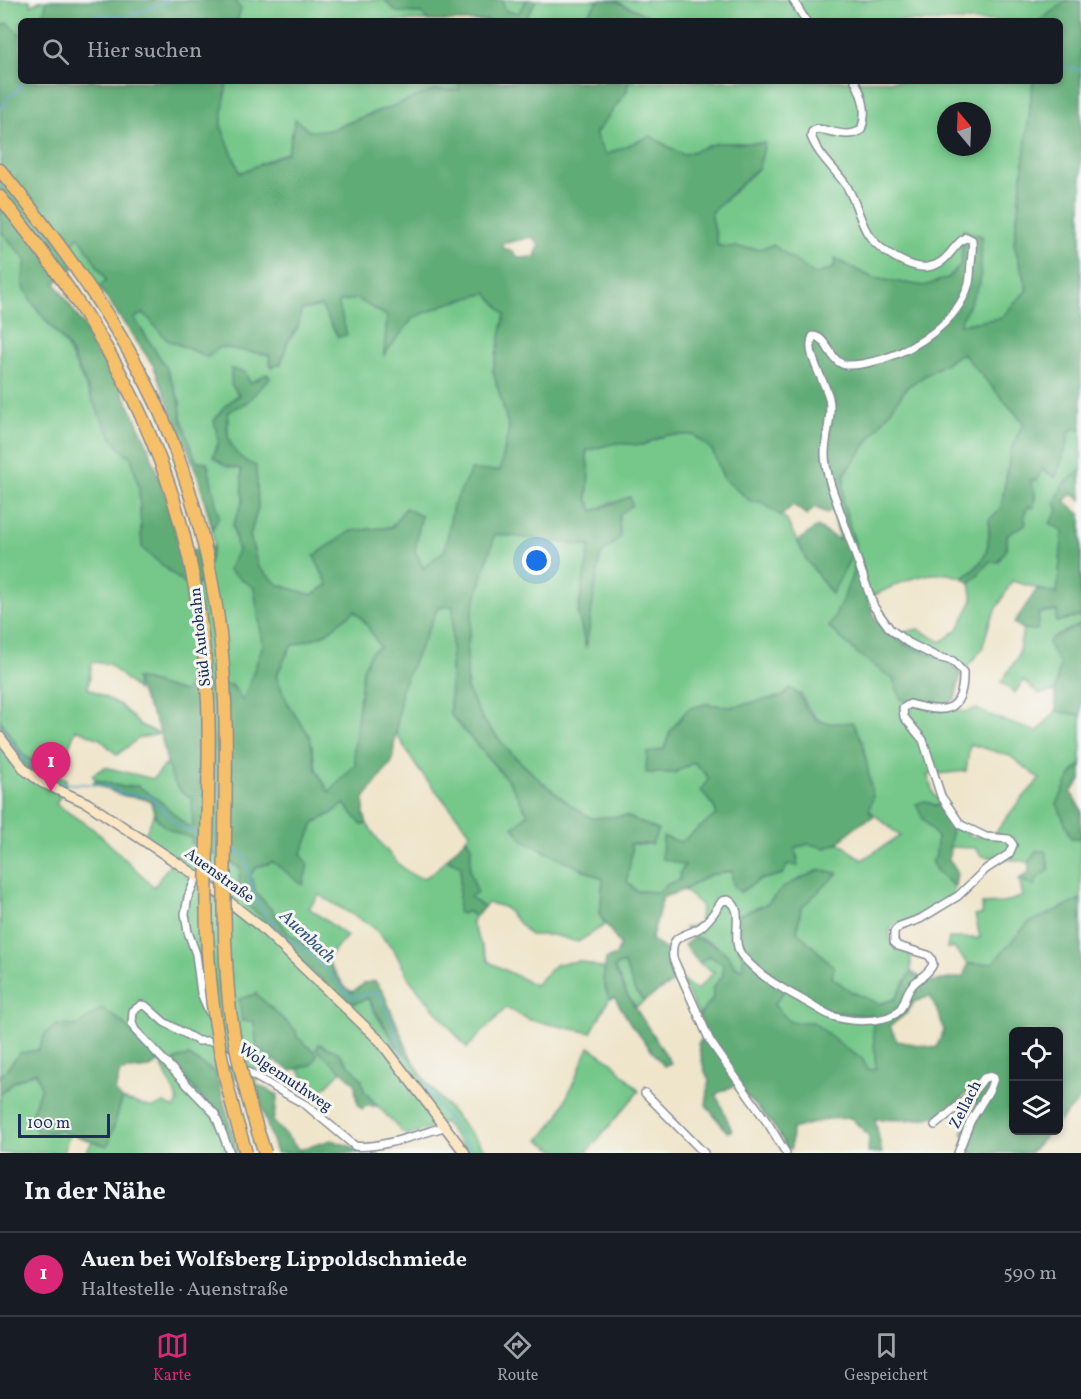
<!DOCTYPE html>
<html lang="de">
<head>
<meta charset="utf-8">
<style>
	:root { --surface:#171b24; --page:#20242c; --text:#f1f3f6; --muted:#9ea1a6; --line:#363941; --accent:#db2777 }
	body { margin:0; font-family:Vollkorn,serif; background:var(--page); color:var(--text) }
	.controls { position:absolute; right:18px; bottom:18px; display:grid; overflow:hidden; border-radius:9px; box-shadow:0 3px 9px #0003 }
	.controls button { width:54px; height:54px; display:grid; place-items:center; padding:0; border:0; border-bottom:2px solid var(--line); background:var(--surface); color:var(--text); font:30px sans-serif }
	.compass { position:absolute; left:937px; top:102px; width:54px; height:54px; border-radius:50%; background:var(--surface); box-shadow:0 3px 9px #0003; rotate:341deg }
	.scale { position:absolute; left:18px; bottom:15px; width:92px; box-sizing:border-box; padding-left:6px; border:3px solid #1b2f5e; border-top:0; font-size:16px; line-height:21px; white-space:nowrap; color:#1b2f5e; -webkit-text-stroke:4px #f6f6f2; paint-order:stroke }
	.you { position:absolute; left:537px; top:561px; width:21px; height:21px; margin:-15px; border:4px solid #fff; border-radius:50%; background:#1a73e8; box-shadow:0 0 0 9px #1a73e833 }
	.badge { display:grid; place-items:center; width:39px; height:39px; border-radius:50%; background:var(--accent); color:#fff; font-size:20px; font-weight:700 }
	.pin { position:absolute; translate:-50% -50px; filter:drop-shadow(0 2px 3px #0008) }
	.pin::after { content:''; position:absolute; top:32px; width:21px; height:18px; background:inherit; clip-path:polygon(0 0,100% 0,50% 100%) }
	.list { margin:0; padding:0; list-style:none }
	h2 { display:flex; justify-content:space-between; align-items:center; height:78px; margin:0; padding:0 24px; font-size:26px }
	h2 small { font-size:20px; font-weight:400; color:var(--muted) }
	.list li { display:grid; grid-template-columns:39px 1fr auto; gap:18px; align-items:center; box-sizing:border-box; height:84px; padding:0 24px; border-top:2px solid var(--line) }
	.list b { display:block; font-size:22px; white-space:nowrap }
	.list p { margin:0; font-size:20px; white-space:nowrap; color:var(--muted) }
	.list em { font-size:20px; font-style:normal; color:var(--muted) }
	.icon { flex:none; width:33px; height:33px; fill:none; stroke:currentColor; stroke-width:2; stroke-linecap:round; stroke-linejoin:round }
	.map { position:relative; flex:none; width:1081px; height:1153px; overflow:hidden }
	.search { position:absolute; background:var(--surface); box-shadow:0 3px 9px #0003; left:18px; right:18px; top:18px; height:66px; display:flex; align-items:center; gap:15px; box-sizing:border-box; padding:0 21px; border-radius:9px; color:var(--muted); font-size:22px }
	.sheet { height:162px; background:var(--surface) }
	nav { display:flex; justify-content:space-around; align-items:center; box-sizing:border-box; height:84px; border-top:2px solid var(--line); background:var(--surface); font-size:16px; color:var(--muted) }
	nav a { display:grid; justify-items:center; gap:3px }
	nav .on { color:var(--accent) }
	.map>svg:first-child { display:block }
	.green { fill:#76c88a; stroke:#487c74; stroke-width:1.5; fill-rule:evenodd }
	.forest { fill:#60ac76; stroke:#3e6e6a; stroke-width:1.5; fill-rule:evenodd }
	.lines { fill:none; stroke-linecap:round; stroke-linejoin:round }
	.stream { stroke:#62a0d4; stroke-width:1.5 }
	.street-casing { stroke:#858a94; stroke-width:10 }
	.secondary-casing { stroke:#858a94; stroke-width:12 }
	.highway-casing { stroke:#858a94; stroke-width:15 }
	.street { stroke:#fff; stroke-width:7 }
	.secondary { stroke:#fbe6c4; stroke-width:9 }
	.highway { stroke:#f6c06b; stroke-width:12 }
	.highway-bridge-casing { stroke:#858a94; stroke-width:15; stroke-linecap:butt }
	.highway-bridge { stroke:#f6c06b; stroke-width:12 }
	.labels { text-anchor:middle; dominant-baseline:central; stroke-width:6; stroke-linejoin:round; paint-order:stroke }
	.street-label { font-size:16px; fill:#1b2f5e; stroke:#f6f6f2 }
	.water-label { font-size:18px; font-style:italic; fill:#345787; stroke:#f6f6f2 }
</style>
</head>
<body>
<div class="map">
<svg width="1081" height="1153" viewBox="0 0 1081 1153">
	<rect width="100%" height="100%" fill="#f6f6f2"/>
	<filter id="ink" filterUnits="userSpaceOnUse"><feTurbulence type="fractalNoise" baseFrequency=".0167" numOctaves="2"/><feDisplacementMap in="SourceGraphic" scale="12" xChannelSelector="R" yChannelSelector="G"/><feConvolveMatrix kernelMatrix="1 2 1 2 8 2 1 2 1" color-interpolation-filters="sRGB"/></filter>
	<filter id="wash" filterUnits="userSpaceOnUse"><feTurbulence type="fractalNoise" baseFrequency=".008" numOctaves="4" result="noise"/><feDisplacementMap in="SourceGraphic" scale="24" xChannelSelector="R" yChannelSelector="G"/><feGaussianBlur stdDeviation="1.35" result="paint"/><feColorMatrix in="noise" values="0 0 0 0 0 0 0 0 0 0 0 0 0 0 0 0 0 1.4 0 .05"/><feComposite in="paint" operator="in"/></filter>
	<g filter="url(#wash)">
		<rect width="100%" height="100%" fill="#efe5cb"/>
		<g class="green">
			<polygon points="0,0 30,0 31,6 41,0 47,0 42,21 21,21 21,36 8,23 0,26"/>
			<polygon points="234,0 385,0 396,12 422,13 428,21 237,21 240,9"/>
			<polygon points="502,0 527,0 519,13 506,12"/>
			<polygon points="536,0 599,0 582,21 525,21"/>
			<polygon points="613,0 1068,0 1039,21 654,21 654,18"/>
			<polygon points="227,81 457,81 461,90 377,111 330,130 309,131 288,152 240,173 221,126"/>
			<path d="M628 81H1033L1014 244 1027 290 1001 318 958 325 963 230 961 264 948 278 924 286 873 278 835 259 834 268 815 276 773 245 760 249 718 246 711 213 759 168 717 143 683 155 650 136 605 155 595 134 627 91ZM946 111H982V147H946Z"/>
			<path d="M0 230 26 260 23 283 37 309 66 345 93 402 131 457 139 487 142 548 187 586 214 545 212 529 219 517 207 462 196 461 181 418 180 402 166 367 134 318 144 313 167 340 208 357 220 347 269 355 271 366 281 364 287 343 298 327 301 310 321 306 338 336 346 335 338 301 357 298 387 316 384 354 413 318 446 304 488 293 505 314 493 371 509 428 500 472 453 506 445 550 423 568 415 551 421 516 392 527 351 531 314 556 328 585 312 595 279 585 258 567 250 536 258 507 245 462 234 452 228 436V412L247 402 267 375C246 385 228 402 214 421L219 441 213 457 226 466 241 469 243 501 233 525 238 551 254 588 263 645 243 702 232 685 183 692 136 678 137 690 109 664 92 662 88 688 120 705 140 725 160 734 139 738 117 755 100 739 76 729 57 776 66 779 65 787 56 804 96 831 154 887 174 858 144 837 154 814C164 829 175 833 192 838L191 843 240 868 239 883 246 904 262 917 268 929 355 1003 368 998 373 1010 396 1045 412 1060 426 1082 488 1153H468L444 1122 433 1128 407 1135 401 1131 364 1091 361 1078 331 1060 341 1071 319 1094 298 1069 313 1064 317 1054 297 1037 256 994 242 1021H254L257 1048 275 1060 254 1083 216 1073 189 1056 216 1113 230 1153H86L92 1141 108 1145 122 1099 153 1108 164 1103 175 1108 178 1101 160 1062 77 1026 46 1033 38 1050 20 1054 0 1077V734L30 770 33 762 23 755 0 720Z"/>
			<polygon points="79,236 107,280 99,287 71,245"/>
			<path d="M962 352 1024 423 1011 449 1001 508 989 520C989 548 989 561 963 578 929 565 899 584 868 598L862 584 864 572 854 562C854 585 840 608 829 627L858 654 937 709 946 705 964 712 976 709 1005 721 1037 732 1056 711 1081 715V764L1070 776 1071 838H1081V899L1027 924 993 964H968L954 948H947L949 938H980L975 915H982V904L1003 903 1023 896 1019 879 1034 886 1036 851 1029 862 982 856 975 848 950 847 952 823 972 837 996 832 1017 804 1040 779 1010 756 970 744 966 771 927 775 934 795 943 804 936 806 925 801 922 817 937 837 936 870 955 887 953 895 922 915 890 928V939L897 947 911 953V972L895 999 879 1004 852 992 831 977 797 931 801 908 837 873 819 870 785 886 767 904 733 917 743 957V969C729 966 725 951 714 944 701 936 697 942 685 928L700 924 701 905 684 890 709 875 733 871 740 892 759 880 783 874 787 864 798 859 795 848 809 844 826 848 839 842 862 860 900 836 869 810 852 722C821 726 814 723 801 694L785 696 731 707 706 704 671 730 664 749 674 773 694 762 710 778 701 790 714 807 717 814 681 843 664 837 686 865 680 880 668 884 659 892 636 891 627 881 632 850 630 843 644 845 658 830 626 816 591 818 572 806 543 783 508 750 483 720 467 689V649L473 608 495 534 590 546 578 613 586 646 600 556 620 537 614 501 593 511 587 498 589 472 586 451 615 443 642 445 666 435H694L712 450 724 479 753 503 760 501 786 519 806 559 832 594 844 511 843 502 844 475 908 386Z"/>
			<polygon points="1075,428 1081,430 1081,472 1080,470 1058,511 1063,531 1057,594 1012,581 990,621 982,649 960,676 945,660 910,647 891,635 918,629 941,642 958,629 973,600 970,583 990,561 1007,548 1007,535 1028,507 1034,507 1035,493 1029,479 1041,469 1055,477 1068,443 1069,432"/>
			<polygon points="453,605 450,714 510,783 528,814 525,842 603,879 600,915 605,925 578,942 553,935 530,935 504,907 488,903 484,907 469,897 477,892 470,872 471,846 466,838 470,832 418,769 396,733 402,687 438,608"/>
			<polygon points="355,611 365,622 380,647 354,748 356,765 329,792 316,769 310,737 289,706 276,677 291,646 323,635"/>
			<polygon points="1057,611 1056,622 1081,616 1081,624 1052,638 1060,665 1055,691 1039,694 1023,680 1015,693 1001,682 1018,657 1023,629 1037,630 1039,613"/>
			<path d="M167 763C171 778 177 792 192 798L193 826H187L161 802 138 786 123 787 96 780 92 775 105 767 153 779Z"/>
			<path d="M344 804 362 825 367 824C376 837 407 883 425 877 433 875 441 864 447 859L461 866 462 884 459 891 468 911 475 917 471 922 489 962 535 985 556 964 580 961 605 969 603 980 609 999 591 1033 530 1020 506 1008 467 1048 410 980 394 950 372 926 319 895 309 908 347 936 326 959 288 933 272 910 256 893 250 875 257 867 273 862 303 885 301 854 315 822 331 814Z"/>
			<polygon points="709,956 723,963 723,975 713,988 713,998 699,1016 681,980 697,990 714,972 699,963"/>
			<polygon points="624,962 635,991 644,1001 636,1007 627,995 614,967"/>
			<polygon points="787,987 828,1011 873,1016 876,1069 867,1070 862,1058 790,1022 773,1005"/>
			<polygon points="589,1047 612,1062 639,1091 586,1153 560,1153 539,1140 558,1117"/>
			<polygon points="36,1072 41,1087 30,1119 38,1133 60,1131 70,1133 63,1153 0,1153 0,1095 13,1082"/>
		</g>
		<g class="forest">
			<polygon points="47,0 234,0 241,9 237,21 42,21"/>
			<polygon points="385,0 502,0 506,11 518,13 527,0 536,0 525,21 428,21 422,13 396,12"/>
			<polygon points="599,0 613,0 654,18 654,21 582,21"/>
			<path d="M1068 0 1081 1V430L1075 428 1069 432 1068 443 1056 477 1042 469 1037 480H1030L1035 493 1034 507H1028L1024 515 1026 524 1007 535V548L998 562 990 561 970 583 963 578C989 561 989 548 989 520L1001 508 1011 449 1024 423 962 353 908 386 844 475 843 502 856 547 832 594 806 559 798 541 817 527 839 540 833 509 827 513 814 507 807 515 793 505 781 516 760 501 753 503 724 479 712 450 694 435H666L642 445 615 443 586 451 589 472 587 498 593 511 630 497 632 505 619 515 620 537 600 556 586 648 578 613 590 546 495 534 473 608 467 649V689L483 720 508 750 543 783 572 806 591 818 626 816 658 830 652 844H630L632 850 627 881 636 891 658 892 668 884 680 880V873L685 865 662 859 663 837 681 842 717 814 714 807 701 790 709 778 694 762 674 773H646L647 753 664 749 671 730 688 709 706 704 731 707 784 696 789 688C808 699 799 702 810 714 821 726 837 724 852 722L863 743 873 797 869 810 874 816 855 827 839 842 826 848 809 844 795 847 798 866 788 864 783 874 759 880 740 892 733 886 732 871 709 875 684 890 663 897 651 940 665 949 678 979 644 1001 635 991 624 963 614 967 627 995 671 1063 664 1066 630 1023 615 998 609 999 603 980 606 959 616 955 620 945 600 915 603 879 526 842 513 828 528 814 510 783 450 714 453 606 438 608 402 687 392 762 364 798V813L367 824 362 825 344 804 331 814 315 822 301 854 308 865 303 885 273 862 257 867 250 875 256 893 272 910 288 933 326 959 345 987 352 992 365 983 375 981 383 992 412 1060 396 1045 368 998 355 1003 345 1002 268 929 262 917 246 904 239 883 240 867 191 843 192 838C169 831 156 827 151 802 139 795 131 799 119 794 109 791 102 785 92 784L96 780 123 787 138 786 161 802 187 826H193L192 798C164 786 168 753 159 729 152 711 139 697 136 678L183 692 193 683 232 685 243 701 263 645 254 588 228 570 238 551 233 525 243 501 241 469 226 466 213 457 219 441 214 421 224 407 239 395 231 384V369L245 372 250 383 267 374 270 378 247 402 228 412C224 436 232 458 256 466L258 507 250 536 258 567 279 585 312 595 328 585 314 556 351 531 392 527 405 508 421 516 415 551 423 568 445 550 453 506 471 470 500 471 509 428 493 371 505 314 487 293 446 304 413 318 384 355 387 316 357 299 338 302 347 335 338 337 321 306 301 310 298 327 287 343 281 364 271 367 269 355 220 347 208 357 167 340 144 313 134 318 166 367 180 402 181 418 196 461 207 462 219 517 212 529 198 476 153 365 99 287 106 280 79 236 71 245 82 261 55 283 98 347 123 392 147 444 166 498 181 553 214 545 203 583 187 586 142 548 139 487 131 457C102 441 85 371 65 343 54 329 26 300 23 283 22 277 25 267 26 260L0 230V26L8 23 21 35V81H227L221 126 240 173 288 152 295 119 309 131 330 130 435 90H460L457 81H628L627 91 595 134 605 155 650 136 683 155 717 143H765L759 167 711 213 718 246 760 249 773 245 815 275 834 268 835 259 873 278 924 286 948 278 961 264 964 230 982 236 980 283 959 325 1001 318 1027 290 1014 244 1033 81H1060V21H1039ZM532 237 539 244 535 257 519 258 510 250 503 248 502 244ZM355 611 365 622 380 647 372 651 363 669 354 748 355 765 329 792 316 769 310 737 289 706 276 676 291 646 323 635Z"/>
			<polygon points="1080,470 1081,500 1072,494 1065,501 1081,515 1081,616 1056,622 1057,611 1039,613 1037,630 1023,629 1014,623 1037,589 1057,594 1063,531 1050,523 1058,511 1055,503 1062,486"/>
			<path d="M859 555 864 572 862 584 875 617 891 635 910 647 945 660 954 667 960 676 955 699 938 709 901 699 893 679 858 654 829 627C838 611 845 595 851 578 854 569 854 563 859 555Z"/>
			<polygon points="1081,624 1081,715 1056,711 1055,691 1060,665 1048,643 1052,638"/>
			<polygon points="0,720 23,755 57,776 50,783 30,770 0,734"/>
			<polygon points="1081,764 1081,780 1071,792 1081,810 1081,838 1071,838 1057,804 1070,776"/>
			<polygon points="925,801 936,806 943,804 952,823 949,859 957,872 955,887 936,870 931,861 936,857 937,837 922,817 916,804"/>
			<polygon points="466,838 471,846 470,872 477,892 470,897 484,907 475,917 468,911 462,914 458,912 461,866 447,859"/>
			<polygon points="1036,851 1045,851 1050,870 1038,877 1034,886 1019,879 1029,872 1029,862"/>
			<path d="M819 870 838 873 801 908 797 931 834 967 832 978 852 992 879 1004 895 999 911 972 929 982 963 977 968 964 993 963 1027 924 1081 899V1098L1059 1122 1058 1032H1014V1130L1050 1131 1030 1153H965L970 1141 962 1133 976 1105 971 1089C961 1099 950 1110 937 1115 922 1121 891 1120 875 1119L882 1153H868L869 1136 851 1118 828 1119 792 1129 791 1149 786 1148C776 1122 753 1104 735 1085L716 1094 732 1131 727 1132 706 1105 709 1081 704 1069 698 1044 705 1034 699 1016 713 998V988L723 975V964L709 956 699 963 684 945 693 938C714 944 726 948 736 968L743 969V958L736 943 733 917 767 904 785 886ZM787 987 828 1011 872 1016 876 1069 867 1070 862 1058 852 1053 813 1022H790L774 1005ZM930 996C937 1007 939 1018 944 1030L936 1048 897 1041 890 1026 907 1013 914 1002Z"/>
			<polygon points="256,994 296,1031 297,1037 317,1054 313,1064 291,1071 257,1048 254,1021 242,1021 239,999"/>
			<polygon points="102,1008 122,1022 160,1062 150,1068 120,1071 115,1091 122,1099 108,1146 60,1131 38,1133 30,1118 41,1087 36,1072 13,1082 0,1095 0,1077 20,1053 38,1050 46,1033 57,1025 77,1026"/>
			<polygon points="319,1044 338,1052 361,1078 364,1091 377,1106 366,1106 362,1109 359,1106 356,1097 355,1083 316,1049"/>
			<polygon points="189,1056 216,1073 238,1153 230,1153 216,1113 172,1064 178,1058"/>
			<polygon points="254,1083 278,1095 273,1121 299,1150 331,1140 359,1149 360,1153 276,1153"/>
		</g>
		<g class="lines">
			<g class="stream">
				<polyline points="86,21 98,14 127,17 170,0"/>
				<polyline points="1060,66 1081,70"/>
				<polyline points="0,110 9,96 16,93 23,81"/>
				<polyline points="0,728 20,754 42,775 57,783 104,785 120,793 149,796 178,825 202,836"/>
				<polyline points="231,849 245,855 255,898 278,931 313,956 351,997 378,992 395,1029 402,1058 474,1153"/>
			</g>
		</g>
	</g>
	<g filter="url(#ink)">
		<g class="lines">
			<defs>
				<g id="street">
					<polyline points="793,0 806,21"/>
					<polyline points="197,876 188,897 185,914 188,932 196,954 201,993 211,1016"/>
					<polyline points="214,1041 198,1041 164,1022 146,1006 141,1005 133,1011 132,1023 135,1030 215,1114 230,1153"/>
					<path d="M222 1049 236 1064 254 1076 306 1105 355 1146C376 1150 422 1133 444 1127"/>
					<polyline points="645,1093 704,1153"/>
					<polyline points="935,1125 970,1096 984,1078 992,1076 994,1078 990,1089 970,1122 958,1153"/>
					<path d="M786 1153 769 1125 710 1041 673 958C670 932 685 938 701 927 711 919 715 911 722 901L728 900C748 910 727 941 744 958 761 977 781 988 803 1000 813 1005 822 1012 832 1016 849 1022 879 1023 895 1014 905 1008 904 996 911 987 917 978 929 975 933 964L931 958 928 955 898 946 894 942V932L900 926 920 919 958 896 986 869 1009 854 1013 845 1009 839 986 837 961 825 941 796 923 740 904 717 903 708 910 704C944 714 964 714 963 672L953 661 937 657 907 642 890 629 874 607 831 486C828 476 825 465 825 454 825 435 833 416 829 398 825 381 804 352 813 336 828 337 830 363 846 365 858 366 872 362 883 359 917 348 957 322 968 286 971 279 970 270 971 263 972 255 973 247 972 240L966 237C951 246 949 264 927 267 917 268 905 263 896 258 856 235 866 219 846 185 835 169 818 155 811 136L812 132 816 129C832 130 847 139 861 130 868 112 863 97 855 81"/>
				</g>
				<polyline id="secondary" points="0,737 25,770 43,783 87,803 194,874 261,927 380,1041 465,1153"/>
				<g id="highway">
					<path d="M0 170C60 242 117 320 157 405 179 454 195 505 207 557"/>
					<path d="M0 197C88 307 156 413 188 553"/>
				</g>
			</defs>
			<use href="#street" class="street-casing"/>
			<use href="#secondary" class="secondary-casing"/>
			<use href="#highway" class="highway-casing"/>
			<use href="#street" class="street"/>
			<use href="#secondary" class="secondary"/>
			<use href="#highway" class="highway"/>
			<defs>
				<g id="highway-bridge">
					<path d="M188 553C199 602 205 651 208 702 211 779 204 857 207 934 210 1008 223 1082 246 1153"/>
					<path d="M207 557C212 583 217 608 220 634 234 756 217 880 229 1002 235 1054 248 1104 265 1153"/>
				</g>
			</defs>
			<use href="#highway-bridge" class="highway-bridge-casing"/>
			<use href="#highway-bridge" class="highway-bridge"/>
		</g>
	</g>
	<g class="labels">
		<g class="street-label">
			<text transform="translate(201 637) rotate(-96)">Süd Autobahn</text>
			<text transform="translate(219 876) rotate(36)">Auenstraße</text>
			<text transform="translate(285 1078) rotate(34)">Wolgemuthweg</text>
			<text transform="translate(966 1105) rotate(-63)">Zellach</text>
		</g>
		<g class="water-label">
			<text transform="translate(307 937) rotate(43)">Auenbach</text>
		</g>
	</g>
</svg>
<div class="controls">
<button><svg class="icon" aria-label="locate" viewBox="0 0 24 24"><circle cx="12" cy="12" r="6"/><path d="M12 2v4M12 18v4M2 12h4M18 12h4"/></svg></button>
<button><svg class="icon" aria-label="layers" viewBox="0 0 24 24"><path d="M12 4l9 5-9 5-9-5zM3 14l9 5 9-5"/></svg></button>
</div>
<svg class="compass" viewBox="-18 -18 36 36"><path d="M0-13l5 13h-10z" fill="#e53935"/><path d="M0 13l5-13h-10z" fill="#9ea1a6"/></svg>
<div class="scale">100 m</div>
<div class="you"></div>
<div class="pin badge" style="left:51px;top:792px">1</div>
<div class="search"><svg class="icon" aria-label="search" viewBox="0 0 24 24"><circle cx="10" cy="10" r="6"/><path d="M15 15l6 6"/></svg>Hier suchen</div>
</div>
<section class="sheet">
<h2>In der Nähe<small></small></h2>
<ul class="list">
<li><span class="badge">1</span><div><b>Auen bei Wolfsberg Lippoldschmiede</b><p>Haltestelle · Auenstraße</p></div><em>590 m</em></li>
</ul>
</section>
<nav>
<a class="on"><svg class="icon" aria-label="map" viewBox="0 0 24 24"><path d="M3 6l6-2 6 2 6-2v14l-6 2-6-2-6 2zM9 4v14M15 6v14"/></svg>Karte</a>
<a><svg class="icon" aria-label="directions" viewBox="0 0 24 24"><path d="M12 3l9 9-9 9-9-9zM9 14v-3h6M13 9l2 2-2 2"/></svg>Route</a>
<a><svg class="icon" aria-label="saved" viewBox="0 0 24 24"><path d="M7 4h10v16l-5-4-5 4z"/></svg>Gespeichert</a>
</nav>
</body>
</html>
